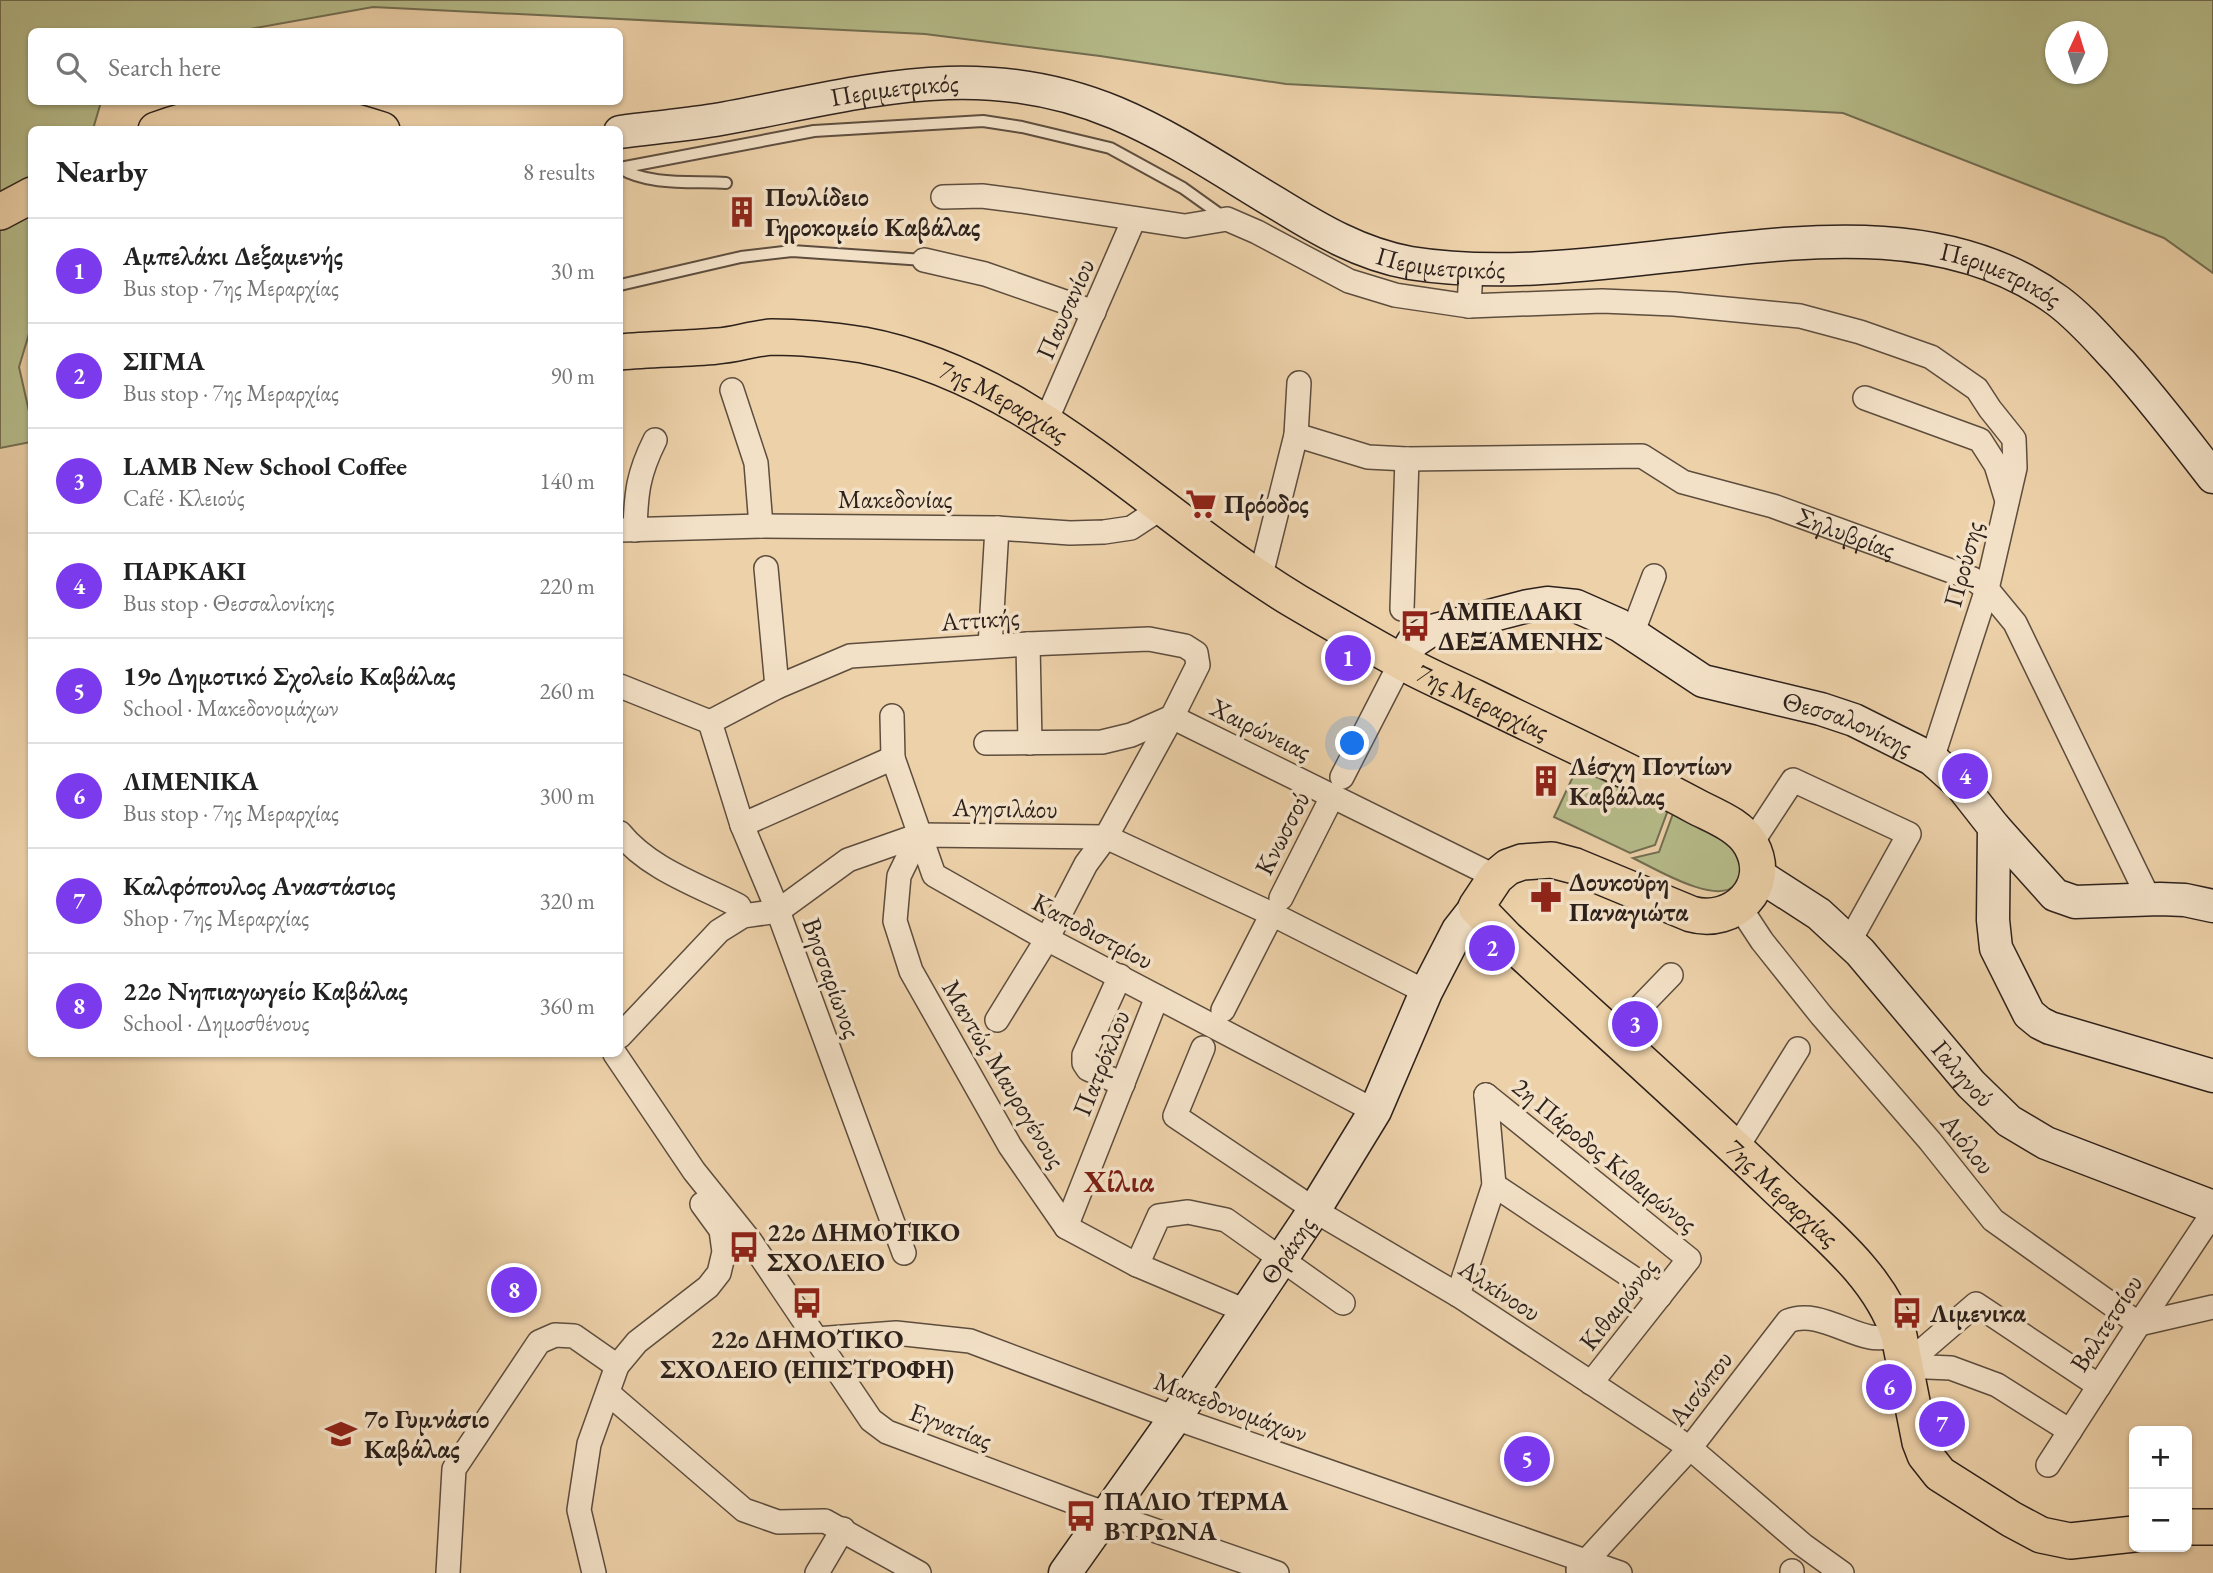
<!DOCTYPE html>
<html lang="en">
<head>
<meta charset="utf-8">
<style>
	:root { --surface:#fff; --page:#f6f6f6; --text:#222; --muted:#767676; --line:#e0e0e0; --accent:#7c3aed }
	body { margin:0; font-family:"EB Garamond",serif; background:var(--page); color:var(--text) }
	.controls { position:absolute; right:21px; bottom:21px; display:grid; overflow:hidden; border-radius:10px; box-shadow:0 2px 5px #0004 }
	.controls button { width:63px; height:63px; display:grid; place-items:center; padding:0; border:0; border-bottom:2px solid var(--line); background:var(--surface); color:var(--text); font:35px sans-serif }
	.compass { position:absolute; left:2045px; top:21px; width:63px; height:63px; border-radius:50%; background:var(--surface); box-shadow:0 2px 5px #0004; rotate:4deg }
	.you { position:absolute; left:1353px; top:744px; width:24px; height:24px; margin:-18px; border:5px solid #fff; border-radius:50%; background:#1a73e8; box-shadow:0 0 0 10px #1a73e833 }
	.badge { display:grid; place-items:center; width:46px; height:46px; border-radius:50%; background:var(--accent); color:#fff; font-size:23px; font-weight:700 }
	.pin { position:absolute; translate:-50% -50%; border:4px solid #fff; box-shadow:0 2px 7px #0006 }
	.list { margin:0; padding:0; list-style:none }
	h2 { display:flex; justify-content:space-between; align-items:center; height:91px; margin:0; padding:0 28px; font-size:30px }
	h2 small { font-size:23px; font-weight:400; color:var(--muted) }
	.list li { display:grid; grid-template-columns:46px 1fr auto; gap:21px; align-items:center; box-sizing:border-box; height:105px; padding:0 28px; border-top:2px solid var(--line) }
	.list b { display:block; font-size:26px; white-space:nowrap }
	.list p { margin:0; font-size:23px; white-space:nowrap; color:var(--muted) }
	.list em { font-size:23px; font-style:normal; color:var(--muted) }
	.icon { flex:none; width:38px; height:38px; fill:none; stroke:currentColor; stroke-width:2; stroke-linecap:round; stroke-linejoin:round }
	.map { position:relative; flex:none; width:2213px; height:1573px; overflow:hidden }
	.search { position:absolute; background:var(--surface); box-shadow:0 2px 5px #0004; left:28px; top:28px; width:595px; height:77px; display:flex; align-items:center; gap:18px; box-sizing:border-box; padding:0 24px; border-radius:10px; color:var(--muted); font-size:26px }
	.panel { position:absolute; background:var(--surface); box-shadow:0 2px 5px #0004; left:28px; top:126px; width:595px; height:931px; border-radius:10px }
	.map>svg:first-child { display:block }
	.green { fill:#b6bc8a; stroke:#726e52; stroke-width:2; fill-rule:evenodd }
	.lines { fill:none; stroke-linecap:round; stroke-linejoin:round }
	.lane-casing { stroke:#5d4d3e; stroke-width:14 }
	.street-casing { stroke:#5d4d3e; stroke-width:26 }
	.secondary-casing { stroke:#2d211b; stroke-width:35 }
	.primary-casing { stroke:#2d211b; stroke-width:38 }
	.lane { stroke:#f3e1c7; stroke-width:10 }
	.street { stroke:#f3e1c7; stroke-width:23 }
	.secondary { stroke:#f3e1c7; stroke-width:32 }
	.primary { stroke:#edd1a9; stroke-width:35 }
	.labels { text-anchor:middle; dominant-baseline:central; stroke-width:7; stroke-linejoin:round; paint-order:stroke }
	.street-label { font-size:26px; fill:#2d211b; stroke:#f3e1c7 }
	.poi-label { font-size:26px; font-weight:bold; fill:#2d211b; stroke:#f3e1c7; text-anchor:start }
	.quarter-label { font-size:30px; font-weight:bold; fill:#7a1f14; stroke:#f3e1c7 }
</style>
</head>
<body>
<div class="map">
<svg width="2213" height="1573" viewBox="0 0 2213 1573">
	<rect width="100%" height="100%" fill="#edd1a9"/>
	<filter id="stains"><feTurbulence type="fractalNoise" baseFrequency=".00286" numOctaves="4"/><feColorMatrix values="0 0 0 0 .2 0 0 0 0 .09 0 0 0 0 .02 0 0 0 .5 -.17"/></filter>
	<radialGradient id="worn" r=".72"><stop offset=".6" stop-color="#630" stop-opacity="0"/><stop offset="1" stop-color="#630" stop-opacity=".3"/></radialGradient>
	<g class="green">
		<path d="M0 0H2213V273L2164 238 1843 113 1286 84 1100 56 925 34 373 7 239 31 32 32V102H101L93 129 32 130 31 327 19 367 31 420V442L0 448ZM2056 32H2098V74H2056Z"/>
		<polygon points="1577,768 1668,810 1655,845 1630,853 1554,817"/>
		<path d="M1674 811 1734 842 1744 857C1742 865 1741 878 1736 884 1718 907 1654 868 1633 858L1659 852Z"/>
	</g>
	<g class="lines">
		<defs>
			<g id="lane">
				<polyline points="620,168 814,131 983,121 1022,127 1110,148 1183,188 1225,218"/>
				<path d="M620 168C649 186 692 181 726 183"/>
				<polyline points="620,285 741,257 792,251 924,260"/>
			</g>
			<g id="street">
				<polyline points="943,197 982,196 1021,201 1185,226 1227,219 1257,232 1349,281 1395,295 1469,306"/>
				<polyline points="924,260 985,274 1094,312"/>
				<polyline points="1471,270 1469,306 1602,301 1674,304 1800,316 1860,332 1931,357 1977,389 1990,409 2014,439 2015,468 1987,589 1932,759"/>
				<polyline points="732,390 756,463 761,526"/>
				<polyline points="1865,398 1980,440 1996,465 2007,501"/>
				<polyline points="1046,421 1134,219"/>
				<path id="s1" d="M1296 435 1368 457 1407 459 1642 456 1683 482 1773 506 1973 579 1987 589 2015 623 2149 899"/>
				<polyline points="620,530 761,526 997,528 1070,533 1104,532 1131,528 1163,507"/>
				<path d="M635 530C636 493 638 474 655 440"/>
				<polyline points="766,568 777,687"/>
				<polyline points="1260,579 1296,435 1299,383"/>
				<polyline points="1402,609 1407,459"/>
				<polyline points="1632,634 1654,576"/>
				<polyline points="1028,644 1030,743"/>
				<polyline points="990,646 997,528"/>
				<polyline points="620,686 710,722"/>
				<polyline points="892,716 893,758 934,875 1047,939 1375,1111"/>
				<polyline points="710,722 777,687 850,656 1028,644 1149,639 1185,646 1196,653 1198,665 1172,717 1106,837 1086,864 1047,939 997,1020"/>
				<polyline points="710,722 742,825 778,911 904,1253"/>
				<polyline points="986,743 1102,742 1131,735 1172,717 1496,877"/>
				<polyline points="1342,777 1401,662"/>
				<polyline points="742,825 893,758"/>
				<path d="M620 833C649 869 698 885 739 906L743 916"/>
				<polyline points="919,835 899,876 895,921 911,971 1010,1146 1057,1214 1066,1227 1137,1265 1248,1312"/>
				<polyline points="1751,844 1793,780 1909,834 1849,942"/>
				<polyline points="1281,898 1333,795"/>
				<polyline points="1739,906 1762,941 1821,1015 1930,1141 1993,1220 2139,1324 2213,1307"/>
				<polyline points="1120,976 1084,1055 1084,1063 1088,1069 1123,1084"/>
				<polyline points="1223,1010 1272,914"/>
				<polyline points="620,1036 719,931 743,916 778,911 848,860 919,835 1106,837 1272,914 1426,992"/>
				<polyline points="1612,1036 1671,975"/>
				<polyline points="1203,1048 1175,1116 1324,1216 1458,1295 1690,1448 1803,1545 1842,1573"/>
				<polyline points="615,1054 694,1171 751,1242 871,1420 887,1432 1079,1504 1277,1573"/>
				<polyline points="1486,1095 1689,1259 1591,1383"/>
				<polyline points="1736,1149 1798,1049"/>
				<polyline points="1494,1185 1660,1296"/>
				<polyline points="1066,1227 1157,997"/>
				<polyline points="1137,1265 1159,1216 1188,1212 1226,1220 1343,1303"/>
				<polyline points="1458,1295 1494,1185 1486,1095"/>
				<polyline points="816,1339 896,1333 970,1341 1175,1418 1620,1573"/>
				<polyline points="1904,1366 1976,1304 2099,1386"/>
				<polyline points="1904,1366 1951,1368 1997,1385 2070,1431"/>
				<polyline points="608,1393 744,1510 778,1522 825,1521 919,1573"/>
				<polyline points="2048,1465 2139,1324 2213,1213"/>
				<path d="M1578 1570 1690 1448 1788 1321C1815 1310 1844 1332 1870 1337 1879 1339 1890 1337 1899 1336"/>
				<polyline points="448,1573 454,1469 539,1342 555,1335 574,1336 617,1366"/>
				<polyline points="594,1573 579,1510 589,1444 617,1366 637,1342 708,1287 719,1273 724,1252 721,1230 702,1204"/>
				<polyline points="817,1573 843,1529"/>
				<polyline points="1792,1573 1792,1571"/>
			</g>
			<g id="secondary">
				<path id="s2" d="M620 132C651 128 683 125 715 120 857 95 974 54 1116 113 1173 137 1224 172 1276 203 1318 229 1360 254 1410 263 1504 278 1602 263 1696 253 1817 239 1953 224 2058 301 2082 319 2100 341 2120 362 2153 399 2183 438 2213 477"/>
				<path id="s3" d="M1401 662 1413 642 1428 632 1528 606 1547 603 1576 606 1619 625 1703 681 1821 709 1854 720 1932 759 1961 785 1994 827 1993 920 1996 948 2029 1014 2040 1023 2050 1028 2213 1076"/>
				<polyline points="1994,827 2055,895 2075,902 2160,899 2185,900 2213,906"/>
				<path id="s4" d="M1757 874 1819 914 1860 952 1971 1084 2009 1121 2046 1143 2213 1207"/>
				<path id="s5" d="M1065 1573 1175 1418 1315 1209 1375 1111 1426 992 1458 930 1476 907"/>
			</g>
			<g id="primary">
				<path d="M233 117C293 105 324 111 382 130"/>
				<path d="M156 130C189 118 221 111 255 123"/>
				<polyline points="0,212 32,195"/>
				<path id="s6" d="M620 352C652 349 685 349 717 346 735 345 754 338 772 337 798 337 837 341 863 345 1034 377 1153 516 1297 602 1331 622 1366 642 1400 661 1425 675 1451 686 1476 698 1549 734 1623 767 1695 806 1714 816 1740 825 1751 845 1774 887 1733 926 1691 914L1575 866 1552 860 1522 862 1508 867 1496 877 1476 907 1505 937C1594 1019 1684 1099 1771 1182 1817 1227 1880 1273 1899 1336L1920 1442 1925 1455 1940 1474 2011 1519 2041 1535 2070 1541 2134 1534"/>
				<polyline points="2187,1527 2213,1527"/>
			</g>
		</defs>
		<use href="#lane" class="lane-casing"/>
		<use href="#street" class="street-casing"/>
		<use href="#secondary" class="secondary-casing"/>
		<use href="#primary" class="primary-casing"/>
		<use href="#lane" class="lane"/>
		<use href="#street" class="street"/>
		<use href="#secondary" class="secondary"/>
		<use href="#primary" class="primary"/>
	</g>
	<defs>
		<symbol id="building-bare" viewBox="-9 -9 18 18"><path d="M-4-6H4V6H1V3H-1V6H-4ZM-2.5-4.3h1.7v1.8h-1.7ZM.8-4.3h1.7v1.8H.8ZM-2.5-1h1.7V.8h-1.7ZM.8-1h1.7V.8H.8Z" fill="#8f2418" stroke="#f3e1c7" stroke-width="2.5" paint-order="stroke"/></symbol>
		<symbol id="supermarket-bare" viewBox="-9 -9 18 18"><path d="M-6-5.5h2.5l.6 2H6L4.5 2H-2.5L-4.4-4H-6ZM-1.5 3.2a1.3 1.3 0 1 0 .1 0ZM3 3.2a1.3 1.3 0 1 0 .1 0Z" fill="#8f2418" stroke="#f3e1c7" stroke-width="2.5" paint-order="stroke"/></symbol>
		<symbol id="bus-bare" viewBox="-9 -9 18 18"><path d="M-5-6H5V4H4V6H2V4H-2V6H-4V4H-5ZM-3.5-4V0h7V-4ZM-3.5 1.2v1.5H-2V1.2ZM2 1.2v1.5H3.5V1.2Z" fill="#8f2418" stroke="#f3e1c7" stroke-width="2.5" paint-order="stroke"/></symbol>
		<symbol id="pharmacy-bare" viewBox="-9 -9 18 18"><path d="M-2-6h4v4h4v4h-4v4h-4v-4h-4v-4h4Z" fill="#8f2418" stroke="#f3e1c7" stroke-width="2.5" paint-order="stroke"/></symbol>
		<symbol id="school-bare" viewBox="-9 -9 18 18"><path d="M0-5L7-2L0 1L-7-2ZM-4 1L0 2.5L4 1V4Q0 6-4 4Z" fill="#8f2418" stroke="#f3e1c7" stroke-width="2.5" paint-order="stroke"/></symbol>
	</defs>
	<g fill-rule="evenodd">
		<use href="#building-bare" x="720" y="190" width="44" height="44"/>
		<use href="#supermarket-bare" x="1179" y="482" width="44" height="44"/>
		<use href="#bus-bare" x="1393" y="604" width="44" height="44"/>
		<use href="#building-bare" x="1524" y="759" width="44" height="44"/>
		<use href="#pharmacy-bare" x="1524" y="875" width="44" height="44"/>
		<use href="#bus-bare" x="722" y="1225" width="44" height="44"/>
		<use href="#bus-bare" x="785" y="1281" width="44" height="44"/>
		<use href="#bus-bare" x="1885" y="1291" width="44" height="44"/>
		<use href="#school-bare" x="319" y="1412" width="44" height="44"/>
		<use href="#bus-bare" x="1059" y="1494" width="44" height="44"/>
	</g>
	<g class="labels">
		<g class="street-label">
			<text stroke="none"><textPath href="#s2" startOffset="278">Περιμετρικός</textPath></text>
			<text stroke="none"><textPath href="#s2" startOffset="866">Περιμετρικός</textPath></text>
			<text stroke="none"><textPath href="#s2" startOffset="1433">Περιμετρικός</textPath></text>
			<text transform="translate(1065 309) rotate(-66)">Παυσανίου</text>
			<text stroke="none"><textPath href="#s6" startOffset="397">7ης Μεραρχίας</textPath></text>
			<text x="895" y="499">Μακεδονίας</text>
			<text stroke="none"><textPath href="#s1" startOffset="569">Σηλυβρίας</textPath></text>
			<text transform="translate(1963 564) rotate(-75)">Προύσης</text>
			<text transform="translate(980 619) rotate(-4)">Αττικής</text>
			<text stroke="none"><textPath href="#s6" startOffset="964">7ης Μεραρχίας</textPath></text>
			<text stroke="none"><textPath href="#s3" startOffset="492">Θεσσαλονίκης</textPath></text>
			<text transform="translate(1261 729) rotate(26)">Χαιρώνειας</text>
			<text transform="translate(1005 808) rotate(1)">Αγησιλάου</text>
			<text transform="translate(1282 833) rotate(-63)">Κνωσσού</text>
			<text transform="translate(1093 931) rotate(28)">Καποδιστρίου</text>
			<text transform="translate(832 978) rotate(70)">Βησσαρίωνος</text>
			<text transform="translate(1101 1063) rotate(-68)">Πατρόκλου</text>
			<text stroke="none"><textPath href="#s4" startOffset="289">Γαληνού</textPath></text>
			<text transform="translate(1004 1074) rotate(59)">Μαντώς Μαυρογένους</text>
			<text transform="translate(1968 1144) rotate(51)">Αιόλου</text>
			<text transform="translate(1605 1155) rotate(39)">2η Πάροδος Κιθαιρώνος</text>
			<text stroke="none"><textPath href="#s6" startOffset="2053">7ης Μεραρχίας</textPath></text>
			<text stroke="none"><textPath href="#s5" startOffset="392">Θράκης</textPath></text>
			<text transform="translate(1500 1290) rotate(33)">Αλκίνοου</text>
			<text transform="translate(1618 1304) rotate(-52)">Κιθαιρώνος</text>
			<text transform="translate(2106 1323) rotate(-57)">Βαλτετσίου</text>
			<text transform="translate(1700 1388) rotate(-52)">Αισώπου</text>
			<text transform="translate(1231 1407) rotate(20)">Μακεδονομάχων</text>
			<text transform="translate(951 1426) rotate(21)">Εγνατίας</text>
		</g>
		<g class="poi-label">
			<text x="765" y="197">Πουλίδειο<tspan x="765" dy="30">Γηροκομείο Καβάλας</tspan></text>
			<text x="1224" y="504">Πρόοδος</text>
			<text x="1438" y="611">ΑΜΠΕΛΑΚΙ<tspan x="1438" dy="30">ΔΕΞΑΜΕΝΗΣ</tspan></text>
			<text x="1569" y="766">Λέσχη Ποντίων<tspan x="1569" dy="30">Καβάλας</tspan></text>
			<text x="1569" y="882">Δουκούρη<tspan x="1569" dy="30">Παναγιώτα</tspan></text>
			<text x="767" y="1232">22ο ΔΗΜΟΤΙΚΟ<tspan x="767" dy="30">ΣΧΟΛΕΙΟ</tspan></text>
			<text x="1930" y="1313">Λιμενικα</text>
			<text x="807" y="1339" text-anchor="middle">22ο ΔΗΜΟΤΙΚΟ<tspan x="807" dy="30">ΣΧΟΛΕΙΟ (ΕΠΙΣΤΡΟΦΗ)</tspan></text>
			<text x="364" y="1419">7ο Γυμνάσιο<tspan x="364" dy="30">Καβάλας</tspan></text>
			<text x="1104" y="1501">ΠΑΛΙΟ ΤΕΡΜΑ<tspan x="1104" dy="30">ΒΥΡΩΝΑ</tspan></text>
		</g>
		<g class="quarter-label">
			<text x="1119" y="1181">Χίλια</text>
		</g>
	</g>
	<rect width="100%" height="100%" filter="url(#stains)"/>
	<rect width="100%" height="100%" fill="url(#worn)"/>
</svg>
<div class="controls">
<button>+</button>
<button>−</button>
</div>
<svg class="compass" viewBox="-18 -18 36 36"><path d="M0-13l5 13h-10z" fill="#e53935"/><path d="M0 13l5-13h-10z" fill="#767676"/></svg>
<div class="you"></div>
<div class="pin badge" style="left:1348px;top:658px">1</div>
<div class="pin badge" style="left:1492px;top:948px">2</div>
<div class="pin badge" style="left:1635px;top:1024px">3</div>
<div class="pin badge" style="left:1965px;top:776px">4</div>
<div class="pin badge" style="left:1527px;top:1459px">5</div>
<div class="pin badge" style="left:1889px;top:1387px">6</div>
<div class="pin badge" style="left:1942px;top:1424px">7</div>
<div class="pin badge" style="left:514px;top:1290px">8</div>
<div class="search"><svg class="icon" aria-label="search" viewBox="0 0 24 24"><circle cx="10" cy="10" r="6"/><path d="M15 15l6 6"/></svg>Search here</div>
<section class="panel">
<h2>Nearby<small>8 results</small></h2>
<ul class="list">
<li><span class="badge">1</span><div><b>Αμπελάκι Δεξαμενής</b><p>Bus stop · 7ης Μεραρχίας</p></div><em>30 m</em></li>
<li><span class="badge">2</span><div><b>ΣΙΓΜΑ</b><p>Bus stop · 7ης Μεραρχίας</p></div><em>90 m</em></li>
<li><span class="badge">3</span><div><b>LAMB New School Coffee</b><p>Café · Κλειούς</p></div><em>140 m</em></li>
<li><span class="badge">4</span><div><b>ΠΑΡΚΑΚΙ</b><p>Bus stop · Θεσσαλονίκης</p></div><em>220 m</em></li>
<li><span class="badge">5</span><div><b>19ο Δημοτικό Σχολείο Καβάλας</b><p>School · Μακεδονομάχων</p></div><em>260 m</em></li>
<li><span class="badge">6</span><div><b>ΛΙΜΕΝΙΚΑ</b><p>Bus stop · 7ης Μεραρχίας</p></div><em>300 m</em></li>
<li><span class="badge">7</span><div><b>Καλφόπουλος Αναστάσιος</b><p>Shop · 7ης Μεραρχίας</p></div><em>320 m</em></li>
<li><span class="badge">8</span><div><b>22ο Νηπιαγωγείο Καβάλας</b><p>School · Δημοσθένους</p></div><em>360 m</em></li>
</ul>
</section>
</div>
</body>
</html>
